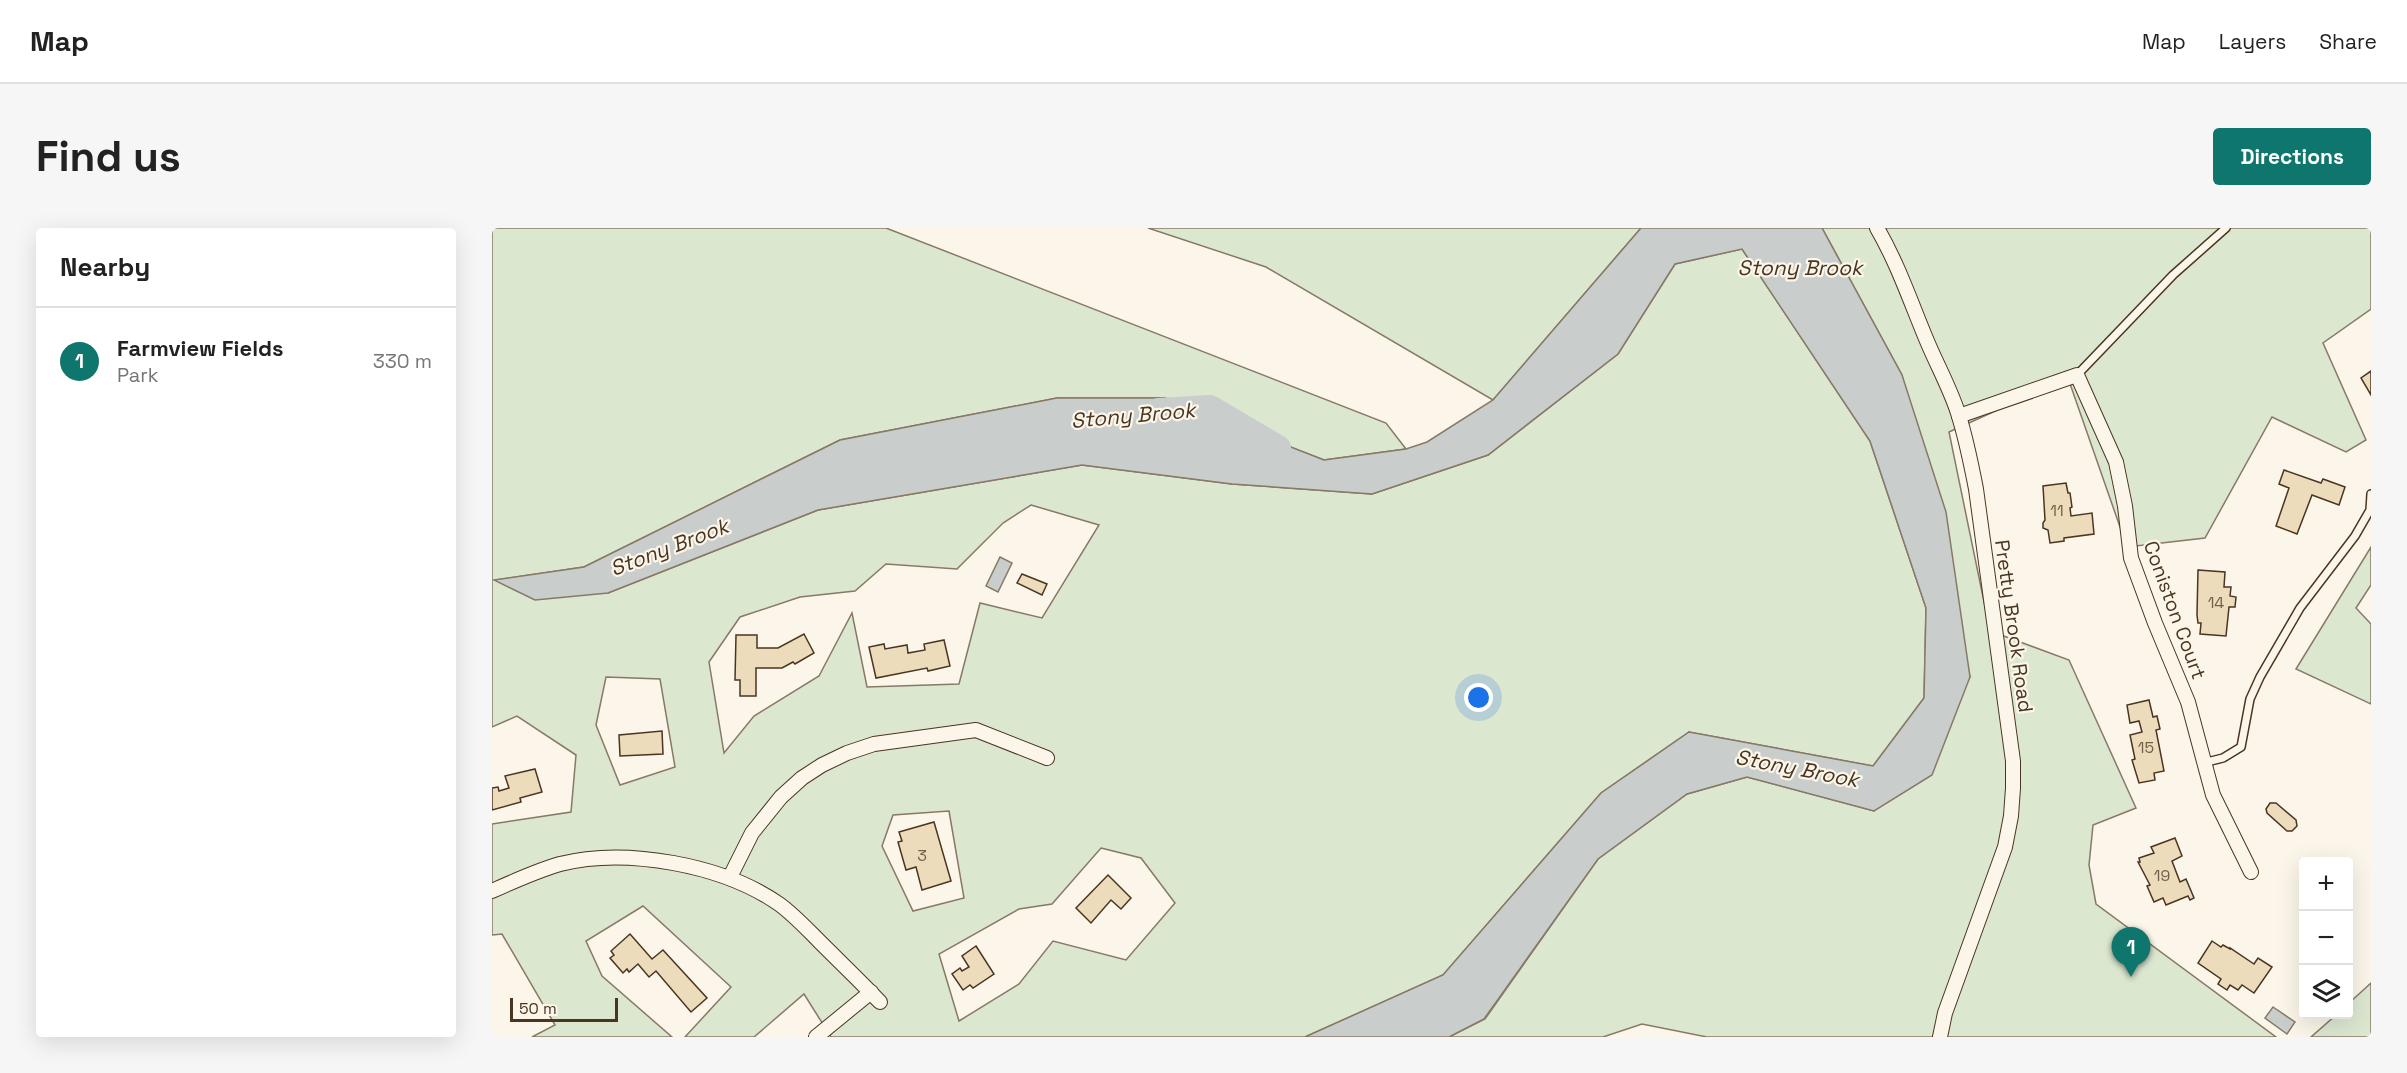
<!DOCTYPE html>
<html lang="en">
<head>
<meta charset="utf-8">
<style>
	:root { --surface:#fff; --page:#f6f6f6; --text:#222; --muted:#767676; --line:#e0e0e0; --accent:#0f766e }
	body { margin:0; font-family:"Space Grotesk",sans-serif; background:var(--page); color:var(--text) }
	.controls { position:absolute; right:18px; bottom:18px; display:grid; overflow:hidden; border-radius:6px; box-shadow:0 6px 24px #0002 }
	.controls button { width:54px; height:54px; display:grid; place-items:center; padding:0; border:0; border-bottom:2px solid var(--line); background:var(--surface); color:var(--text); font:30px sans-serif }
	.scale { position:absolute; left:18px; bottom:15px; width:108px; box-sizing:border-box; padding-left:6px; border:3px solid #4a3520; border-top:0; font-size:16px; line-height:21px; white-space:nowrap; color:#4a3520; -webkit-text-stroke:4px #fbf6e9; paint-order:stroke }
	.you { position:absolute; left:987px; top:470px; width:21px; height:21px; margin:-15px; border:4px solid #fff; border-radius:50%; background:#1a73e8; box-shadow:0 0 0 9px #1a73e833 }
	.badge { display:grid; place-items:center; width:39px; height:39px; border-radius:50%; background:var(--accent); color:#fff; font-size:20px; font-weight:700 }
	.pin { position:absolute; translate:-50% -50px; filter:drop-shadow(0 2px 3px #0008) }
	.pin::after { content:''; position:absolute; top:32px; width:21px; height:18px; background:inherit; clip-path:polygon(0 0,100% 0,50% 100%) }
	.list { margin:0; padding:0; list-style:none }
	h2 { display:flex; justify-content:space-between; align-items:center; height:78px; margin:0; padding:0 24px; font-size:26px }
	h2 small { font-size:20px; font-weight:400; color:var(--muted) }
	.list li { display:grid; grid-template-columns:39px 1fr auto; gap:18px; align-items:center; box-sizing:border-box; height:108px; padding:0 24px; border-top:2px solid var(--line) }
	.list b { display:block; font-size:22px; white-space:nowrap }
	.list p { margin:0; font-size:20px; white-space:nowrap; color:var(--muted) }
	.list em { font-size:20px; font-style:normal; color:var(--muted) }
	.icon { flex:none; width:33px; height:33px; fill:none; stroke:currentColor; stroke-width:2; stroke-linecap:round; stroke-linejoin:round }
	.map { position:relative; flex:none; width:1879px; height:809px; overflow:hidden; border-radius:6px }
	header { display:flex; align-items:center; gap:36px; box-sizing:border-box; height:84px; padding:0 30px; background:var(--surface); border-bottom:2px solid var(--line) }
	header strong { font-size:28px }
	nav { display:flex; gap:33px; margin-inline-start:auto; font-size:21px }
	.intro { display:flex; align-items:center; justify-content:space-between; box-sizing:border-box; height:144px; padding:0 36px }
	h1 { margin:0; font-size:42px }
	.button { padding:15px 27px; border-radius:6px; background:var(--accent); color:#fff; font-size:21px; font-weight:700 }
	main { display:flex; gap:36px; padding:0 36px }
	aside { flex:1; background:var(--surface); border-radius:6px; box-shadow:0 6px 24px #0002 }
	.map>svg:first-child { display:block }
	.green { fill:#dce7d0; stroke:#887966; stroke-width:1.5; fill-rule:evenodd }
	.water { fill:#c9cecd; stroke:#887966; stroke-width:1.5 }
	.lines { fill:none; stroke-linecap:round; stroke-linejoin:round }
	.river { stroke:#c9cecd; stroke-width:26 }
	.building { fill:#ecdcbc; stroke:#4a3520; stroke-width:1.5 }
	.service-casing { stroke:#4a3520; stroke-width:10 }
	.minor-casing { stroke:#4a3520; stroke-width:16 }
	.service { stroke:#fbf6e9; stroke-width:7 }
	.minor { stroke:#fbf6e9; stroke-width:14 }
	.labels { text-anchor:middle; dominant-baseline:central; stroke-width:4.5; stroke-linejoin:round; paint-order:stroke }
	.number-label { font-size:16px; fill:#725f47 }
	.street-label { font-size:20px; fill:#4a3520; stroke:#fbf6e9 }
	.water-label { font-size:21px; font-style:italic; fill:#4a3520; stroke:#fbf6e9 }
</style>
</head>
<body>
<header>
<strong>Map</strong>
<nav><a>Map</a><a>Layers</a><a>Share</a></nav>
</header>
<div class="intro"><h1>Find us</h1><a class="button">Directions</a></div>
<main>
<aside>
<h2>Nearby<small></small></h2>
<ul class="list">
<li><span class="badge">1</span><div><b>Farmview Fields</b><p>Park</p></div><em>330 m</em></li>
</ul>
</aside>
<div class="map">
<svg width="1879" height="809" viewBox="0 0 1879 809">
	<rect width="100%" height="100%" fill="#fbf6e9"/>
	<g class="green">
		<path d="M0 0H394L894 195 914 221 832 232 673 170H565L348 212 92 339 4 352 116 365 326 282 590 237 740 256 880 266 996 227 1126 126 1183 36 1250 21 1378 213 1434 380 1432 470 1381 538 1197 504 1109 565 951 747 813 809H339L312 766 262 809H193L239 759 151 678 94 713 110 748 180 809H40L63 797 10 706 0 707V596L79 584 84 527 25 488 0 499ZM539 277 607 297 550 390 488 375 467 456 375 459 360 385 327 448 262 488 232 525 217 434 248 389 308 369 363 363 394 336 465 341 511 295ZM114 449 168 451 183 539 128 557 104 497ZM457 583 472 670 421 683 390 618 401 587ZM609 620 649 630 683 675 634 732 561 713 527 756 467 793 447 726 527 681 560 676Z"/>
		<polygon points="656,0 1149,0 1001,172 774,39"/>
		<polygon points="1330,0 1879,0 1879,81 1831,115 1874,212 1854,224 1780,189 1713,310 1635,319 1576,150 1457,204 1498,403 1577,432 1644,580 1601,597 1597,637 1604,676 1784,809 1215,809 1150,796 1111,809 957,809 993,791 1106,631 1195,566 1255,549 1382,583 1478,449 1410,147"/>
		<polygon points="1879,319 1879,357 1864,380 1879,396 1879,476 1804,441"/>
		<polygon points="1879,755 1879,809 1819,809 1844,787 1856,786 1857,775"/>
	</g>
	<g class="water">
		<polygon points="1149,0 1330,0 1410,147 1454,284 1478,449 1440,547 1382,583 1255,549 1195,566 1106,631 992,791 957,809 813,809 951,747 1109,565 1197,504 1381,538 1432,470 1434,380 1378,213 1250,21 1183,36 1126,126 996,227 880,266 740,256 590,237 326,282 116,365 43,372 2,352 92,339 348,212 565,170 673,170 832,232 914,221 935,214 1001,172"/>
		<polygon points="508,329 520,335 506,364 494,358"/>
		<polygon points="1781,779 1803,794 1795,806 1773,790"/>
	</g>
	<g class="lines">
		<polyline class="river" points="666,183 718,180 786,220"/>
	</g>
	<g class="building">
		<polygon points="1879,143 1879,167 1869,150"/>
		<polygon points="1792,242 1829,255 1831,251 1853,259 1847,277 1820,267 1805,306 1784,298 1797,260 1787,256"/>
		<polygon points="1574,255 1576,265 1578,265 1580,279 1578,280 1579,288 1600,285 1602,306 1572,310 1572,313 1558,315 1556,302 1551,300 1551,295 1553,292 1551,258"/>
		<polygon points="1706,342 1733,344 1732,359 1739,359 1738,368 1744,369 1743,379 1737,379 1734,408 1708,406 1709,395 1706,395 1705,387"/>
		<polygon points="530,346 555,356 550,367 525,355"/>
		<polygon points="312,406 322,425 303,436 301,434 290,440 264,440 264,468 248,468 248,452 243,452 244,407 265,407 265,420 286,420"/>
		<polygon points="452,412 458,438 436,443 435,440 384,450 377,419 392,416 393,421 415,417 416,425 433,422 432,416"/>
		<polygon points="1657,472 1661,489 1665,488 1668,501 1664,502 1672,543 1662,545 1663,552 1647,555 1640,532 1643,531 1638,507 1650,504 1647,493 1638,495 1635,477"/>
		<polygon points="170,503 171,526 128,528 127,507"/>
		<polygon points="43,541 50,564 28,570 29,574 0,582 0,560 6,559 7,563 17,560 13,548"/>
		<polygon points="1778,575 1784,575 1804,592 1805,598 1800,603 1795,603 1775,585 1774,581"/>
		<polygon points="442,594 459,653 430,662 424,639 414,642 406,614 410,613 407,604"/>
		<polygon points="1683,610 1690,628 1680,633 1688,654 1694,651 1702,670 1698,672 1696,668 1674,677 1671,670 1662,674 1655,658 1658,657 1646,634 1648,634 1647,630 1662,625 1659,619"/>
		<polygon points="616,647 639,670 629,681 619,672 599,695 584,680"/>
		<polygon points="138,706 160,731 171,722 215,770 199,784 164,743 157,749 146,736 137,744 135,741 131,745 118,730 122,727 119,723"/>
		<polygon points="1720,713 1729,719 1731,717 1738,721 1738,720 1762,736 1766,730 1780,739 1762,765 1750,757 1746,762 1738,757 1735,762 1726,756 1729,751 1706,735"/>
		<polygon points="484,718 502,746 481,760 478,757 471,762 460,746 468,740 470,743 477,739 470,728"/>
	</g>
	<g class="lines">
		<defs>
			<g id="service">
				<polyline points="1585,147 1681,47 1734,0"/>
				<polyline points="1711,535 1731,530 1749,519 1758,471 1768,449 1808,380 1863,308 1878,282 1879,266"/>
			</g>
			<g id="minor">
				<path d="M1385 0C1406 36 1419 75 1435 113 1445 137 1458 160 1466 185 1474 210 1479 235 1484 261L1521 533V560L1519 588 1513 619 1453 785 1448 809"/>
				<polyline points="1467,188 1585,147 1624,234 1633,278 1639,330 1663,395 1696,474 1721,567 1759,644"/>
				<polyline points="238,649 260,605 289,569 310,550 330,537 355,525 382,516 484,502 555,530"/>
				<path d="M0 663C22 653 44 643 68 636 134 619 231 637 287 676 301 686 314 700 327 713 347 733 368 753 388 774"/>
				<polyline points="324,809 379,764"/>
			</g>
		</defs>
		<use href="#service" class="service-casing"/>
		<use href="#minor" class="minor-casing"/>
		<use href="#service" class="service"/>
		<use href="#minor" class="minor"/>
	</g>
	<g class="labels">
		<g class="number-label">
			<text x="1565" y="282">11</text>
			<text x="1724" y="374">14</text>
			<text x="1654" y="519">15</text>
			<text x="430" y="627">3</text>
			<text x="1670" y="647">19</text>
		</g>
		<g class="street-label">
			<text transform="translate(1683 382) rotate(70)">Coniston Court</text>
			<text transform="translate(1522 398) rotate(82)">Pretty Brook Road</text>
		</g>
		<g class="water-label">
			<text x="1308" y="39">Stony Brook</text>
			<text transform="translate(641 187) rotate(-5)">Stony Brook</text>
			<text transform="translate(177 319) rotate(-21)">Stony Brook</text>
			<text transform="translate(1305 540) rotate(11)">Stony Brook</text>
		</g>
	</g>
</svg>
<div class="controls">
<button>+</button>
<button>−</button>
<button><svg class="icon" aria-label="layers" viewBox="0 0 24 24"><path d="M12 4l9 5-9 5-9-5zM3 14l9 5 9-5"/></svg></button>
</div>
<div class="scale">50 m</div>
<div class="you"></div>
<div class="pin badge" style="left:1639px;top:749px">1</div>
</div>
</main>
</body>
</html>
